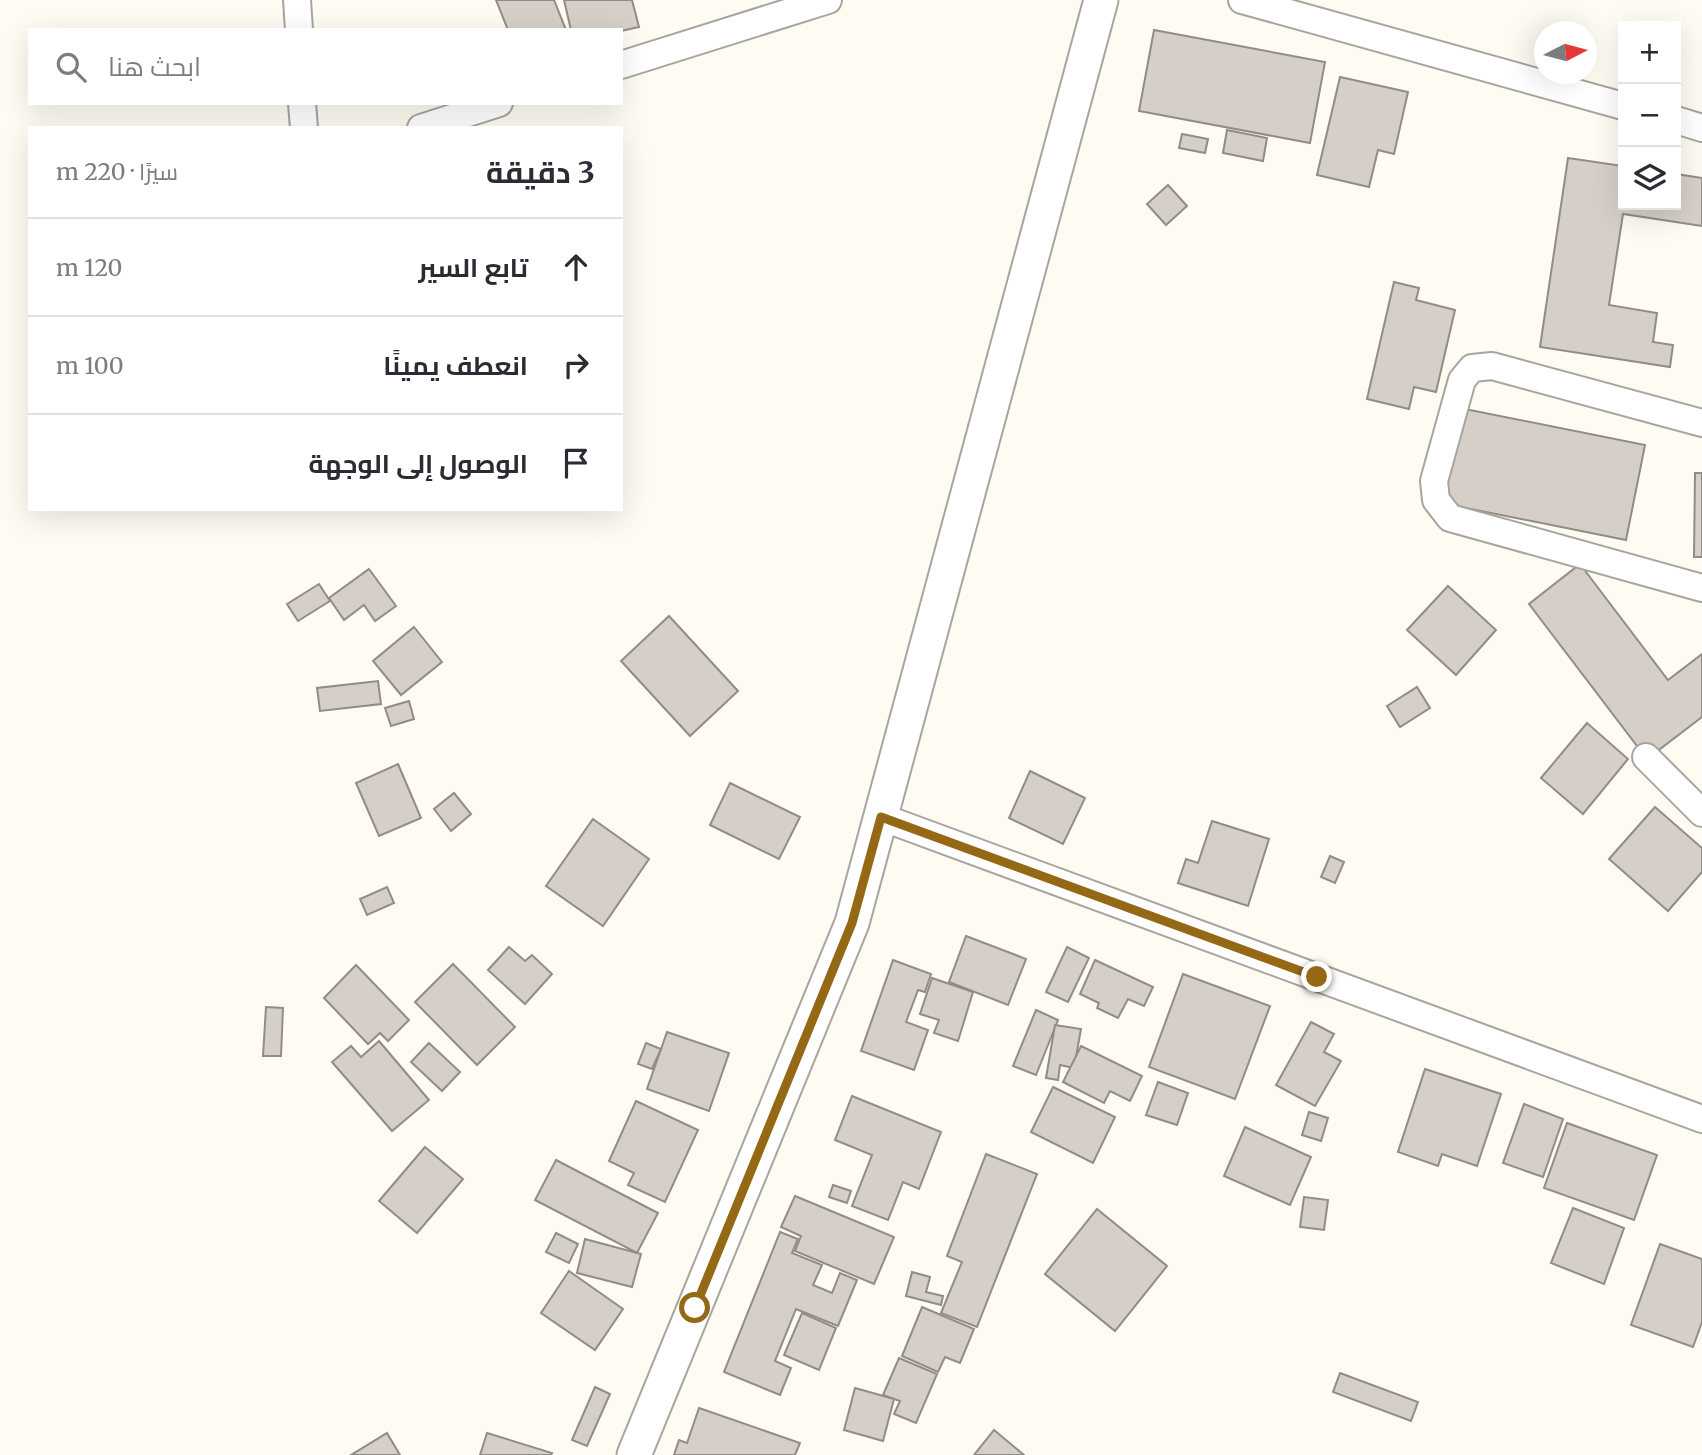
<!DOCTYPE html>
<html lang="ar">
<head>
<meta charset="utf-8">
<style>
	:root { --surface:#fff; --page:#f7f7f7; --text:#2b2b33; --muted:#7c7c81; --line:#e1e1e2 }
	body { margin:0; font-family:Merriweather,Cairo,serif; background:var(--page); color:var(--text); direction:rtl }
	.controls { position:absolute; right:21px; top:21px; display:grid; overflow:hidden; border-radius:0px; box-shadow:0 7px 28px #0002 }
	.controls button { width:63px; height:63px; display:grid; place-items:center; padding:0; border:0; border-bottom:2px solid var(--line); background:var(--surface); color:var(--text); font:35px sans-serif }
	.compass { position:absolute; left:1534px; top:21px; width:63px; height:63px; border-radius:50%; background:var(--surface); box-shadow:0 7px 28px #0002; rotate:84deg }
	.stop { position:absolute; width:21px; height:21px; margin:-16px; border:5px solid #956815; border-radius:50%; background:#fff }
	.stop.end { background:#956815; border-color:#fff; box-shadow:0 2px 7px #0008 }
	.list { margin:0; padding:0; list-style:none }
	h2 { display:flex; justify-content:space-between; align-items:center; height:91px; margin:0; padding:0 28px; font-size:30px }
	h2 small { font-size:23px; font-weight:400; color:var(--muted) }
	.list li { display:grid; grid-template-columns:46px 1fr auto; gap:21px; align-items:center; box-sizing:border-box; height:98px; padding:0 28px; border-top:2px solid var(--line) }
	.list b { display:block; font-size:26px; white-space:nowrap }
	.list em { font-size:23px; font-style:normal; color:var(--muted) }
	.icon { flex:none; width:38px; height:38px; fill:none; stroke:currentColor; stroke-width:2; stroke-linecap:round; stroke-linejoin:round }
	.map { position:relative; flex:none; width:1702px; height:1455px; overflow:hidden; direction:ltr }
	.search { position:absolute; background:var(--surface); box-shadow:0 7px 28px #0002; left:28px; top:28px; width:595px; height:77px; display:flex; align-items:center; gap:18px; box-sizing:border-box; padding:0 24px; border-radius:0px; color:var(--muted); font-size:26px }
	.panel { position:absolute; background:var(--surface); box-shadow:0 7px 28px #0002; left:28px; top:126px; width:595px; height:385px; border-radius:0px; direction:rtl }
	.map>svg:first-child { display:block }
	.building { fill:#d5cfc8; stroke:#928c86; stroke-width:2 }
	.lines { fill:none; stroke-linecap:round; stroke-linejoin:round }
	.minor-casing { stroke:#a7a59d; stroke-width:30 }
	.tertiary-casing { stroke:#a7a59d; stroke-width:37 }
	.minor { stroke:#fff; stroke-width:26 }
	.tertiary { stroke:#fff; stroke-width:33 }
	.route { stroke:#956815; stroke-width:9 }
</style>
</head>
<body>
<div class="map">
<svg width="1702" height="1455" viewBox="0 0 1702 1455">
	<rect width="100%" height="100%" fill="#fdfbf2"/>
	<g class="building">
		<polygon points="496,0 554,0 566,30 508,30"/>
		<polygon points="564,0 632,0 639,27 621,31 571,30"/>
		<polygon points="1154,30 1325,62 1310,143 1139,111"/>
		<polygon points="1340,77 1408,92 1394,154 1378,150 1369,187 1317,175"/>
		<polygon points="1227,130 1267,138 1263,161 1223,153"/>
		<polygon points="1182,134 1208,139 1205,153 1179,148"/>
		<polygon points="1568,158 1623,166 1623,205 1676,205 1676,174 1702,178 1702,226 1623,214 1609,305 1657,313 1653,342 1673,345 1670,367 1540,347"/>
		<polygon points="1168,185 1187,206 1166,225 1147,204"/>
		<polygon points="1394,282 1419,288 1416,300 1455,310 1436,392 1414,387 1409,409 1367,399"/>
		<polygon points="1455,407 1645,445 1626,540 1436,502"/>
		<polygon points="1695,473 1702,473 1702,557 1694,557"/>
		<polygon points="1580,564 1668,680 1702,654 1702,717 1647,759 1529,604"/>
		<polygon points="369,569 396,606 375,621 364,605 344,620 329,598"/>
		<polygon points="319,584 330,601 298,621 287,604"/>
		<polygon points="1448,586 1496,630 1456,675 1407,630"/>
		<polygon points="669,616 738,691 690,736 621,661"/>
		<polygon points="414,627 442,662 401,695 373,661"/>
		<polygon points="378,681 381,704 320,711 317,688"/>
		<polygon points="1417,687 1430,708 1400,727 1387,706"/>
		<polygon points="409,701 414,719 391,726 385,708"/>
		<polygon points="1587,723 1628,759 1583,814 1541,778"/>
		<polygon points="398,764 421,818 379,836 356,783"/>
		<polygon points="1030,771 1085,798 1063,844 1009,818"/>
		<polygon points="730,783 800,817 779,859 710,825"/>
		<polygon points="454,793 471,814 451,831 434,809"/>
		<polygon points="1655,807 1702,848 1702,872 1668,911 1609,859"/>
		<polygon points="593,819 649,859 603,926 546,886"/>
		<polygon points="1212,821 1269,839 1248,906 1178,883 1186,859 1198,863"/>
		<polygon points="1330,856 1344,862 1335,883 1321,877"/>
		<polygon points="387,887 394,903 367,915 360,899"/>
		<polygon points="966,936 1026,959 1008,1005 949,982"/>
		<polygon points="509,947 525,961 532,955 552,974 525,1004 488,970"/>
		<polygon points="1067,947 1089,958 1068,1002 1046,992"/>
		<polygon points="893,960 931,974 925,992 918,990 906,1022 928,1030 914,1070 861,1051"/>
		<polygon points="1095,960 1153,987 1144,1006 1128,999 1118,1018 1097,1008 1099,1003 1080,994"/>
		<polygon points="453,964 515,1027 477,1065 415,1002"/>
		<polygon points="356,965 409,1020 388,1041 380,1033 368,1044 324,998"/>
		<polygon points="1183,974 1270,1006 1235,1099 1149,1067"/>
		<polygon points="932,978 973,992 958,1041 934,1033 939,1020 920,1014"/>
		<polygon points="266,1007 283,1008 281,1056 263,1056"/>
		<polygon points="1036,1010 1058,1020 1036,1075 1013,1066"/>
		<polygon points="1311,1022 1334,1034 1324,1052 1341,1061 1315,1106 1276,1085"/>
		<polygon points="1055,1025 1081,1029 1074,1068 1060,1065 1058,1080 1046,1078"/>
		<polygon points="667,1032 729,1053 709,1111 647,1089"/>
		<polygon points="379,1041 429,1100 392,1131 332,1062 351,1046 361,1057"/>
		<polygon points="429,1043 460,1072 442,1091 411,1062"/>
		<polygon points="646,1043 661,1049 652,1069 638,1064"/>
		<polygon points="1081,1046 1142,1076 1130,1101 1110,1091 1104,1103 1063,1082"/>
		<polygon points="1425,1069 1501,1094 1477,1166 1442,1154 1438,1166 1398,1152"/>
		<polygon points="1158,1082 1188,1093 1177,1125 1146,1115"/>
		<polygon points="1053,1087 1115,1117 1093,1163 1031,1132"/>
		<polygon points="852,1096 941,1132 919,1189 903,1182 888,1220 852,1206 872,1155 835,1140"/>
		<polygon points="636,1101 698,1130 665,1202 628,1185 634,1173 609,1161"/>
		<polygon points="1524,1104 1563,1119 1543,1177 1503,1163"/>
		<polygon points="1309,1112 1328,1118 1321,1141 1302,1135"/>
		<polygon points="1567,1123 1657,1155 1634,1220 1544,1188"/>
		<polygon points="1245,1127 1311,1157 1290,1205 1224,1176"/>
		<polygon points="425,1147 463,1179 417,1233 379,1201"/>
		<polygon points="986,1154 1037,1174 977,1327 941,1313 962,1262 947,1256"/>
		<polygon points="556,1160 658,1213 637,1253 535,1200"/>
		<polygon points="833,1185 851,1191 847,1203 829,1197"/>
		<polygon points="795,1196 894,1237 874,1284 795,1251 801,1236 781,1227"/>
		<polygon points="1304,1197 1328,1200 1324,1230 1300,1227"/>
		<polygon points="1573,1208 1624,1228 1604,1284 1551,1263"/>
		<polygon points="1097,1209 1167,1266 1115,1331 1045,1274"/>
		<polygon points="780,1232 798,1239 792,1253 822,1265 813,1285 832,1293 840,1273 857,1280 838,1326 796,1309 775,1361 791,1368 780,1395 724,1372"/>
		<polygon points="556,1233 578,1244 569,1263 546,1252"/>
		<polygon points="585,1239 641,1254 632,1287 577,1273"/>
		<polygon points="1660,1244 1702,1259 1702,1322 1693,1347 1631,1325"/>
		<polygon points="569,1271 623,1309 595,1350 541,1313"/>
		<polygon points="912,1272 930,1277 926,1292 943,1296 941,1305 906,1296"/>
		<polygon points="922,1307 974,1329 960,1363 945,1357 938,1372 902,1356"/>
		<polygon points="802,1313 836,1328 819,1370 784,1355"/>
		<polygon points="899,1358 937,1374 916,1423 894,1414 900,1401 883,1395"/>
		<polygon points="1340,1373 1418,1402 1411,1421 1333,1392"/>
		<polygon points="595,1387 610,1394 587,1446 572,1440"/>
		<polygon points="855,1388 894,1399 883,1441 844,1430"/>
		<polygon points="699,1408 800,1443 795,1455 674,1455 679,1440 687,1443"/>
		<polygon points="994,1430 1024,1455 974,1455"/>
		<polygon points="387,1433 400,1455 351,1455"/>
		<polygon points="487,1433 552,1453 551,1455 480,1455"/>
	</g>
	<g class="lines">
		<defs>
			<g id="minor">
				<polyline points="297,0 299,30"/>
				<polyline points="1242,0 1623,106"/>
				<polyline points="621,65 828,0"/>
				<polyline points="302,103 304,128"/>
				<polyline points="1676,120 1702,128"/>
				<polyline points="421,128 499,103"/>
				<polyline points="1702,423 1492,366 1472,368 1462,380 1434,481 1436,500 1450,518 1702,588"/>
				<polyline points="1646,757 1702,813"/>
				<polyline points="881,817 1702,1119"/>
			</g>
			<polyline id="tertiary" points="634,1455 852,923 1101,0"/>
		</defs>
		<use href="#minor" class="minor-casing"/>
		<use href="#tertiary" class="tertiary-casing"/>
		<use href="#minor" class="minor"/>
		<use href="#tertiary" class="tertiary"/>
	</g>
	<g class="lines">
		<polyline class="route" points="695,1308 852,923 881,817 1317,977"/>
	</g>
</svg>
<div class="controls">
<button>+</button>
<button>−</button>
<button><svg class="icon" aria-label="layers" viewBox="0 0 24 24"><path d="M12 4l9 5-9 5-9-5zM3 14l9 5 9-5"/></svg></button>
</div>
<svg class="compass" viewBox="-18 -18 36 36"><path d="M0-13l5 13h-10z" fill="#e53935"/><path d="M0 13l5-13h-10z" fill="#7c7c81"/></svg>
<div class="stop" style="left:695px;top:1308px"></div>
<div class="stop end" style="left:1317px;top:977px"></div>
<div class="search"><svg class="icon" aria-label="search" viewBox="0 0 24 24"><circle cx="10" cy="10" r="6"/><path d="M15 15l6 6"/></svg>ابحث هنا</div>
<section class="panel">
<h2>3 دقيقة<small>سيرًا · 220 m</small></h2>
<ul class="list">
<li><svg class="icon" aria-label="ahead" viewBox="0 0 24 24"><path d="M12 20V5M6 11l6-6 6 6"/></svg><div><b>تابع السير</b></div><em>120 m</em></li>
<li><svg class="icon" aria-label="right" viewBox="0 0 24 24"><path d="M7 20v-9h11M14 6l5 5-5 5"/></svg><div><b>انعطف يمينًا</b></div><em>100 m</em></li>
<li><svg class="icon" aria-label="arrive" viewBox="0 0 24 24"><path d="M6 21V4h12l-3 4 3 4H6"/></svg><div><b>الوصول إلى الوجهة</b></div></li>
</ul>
</section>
</div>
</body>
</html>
